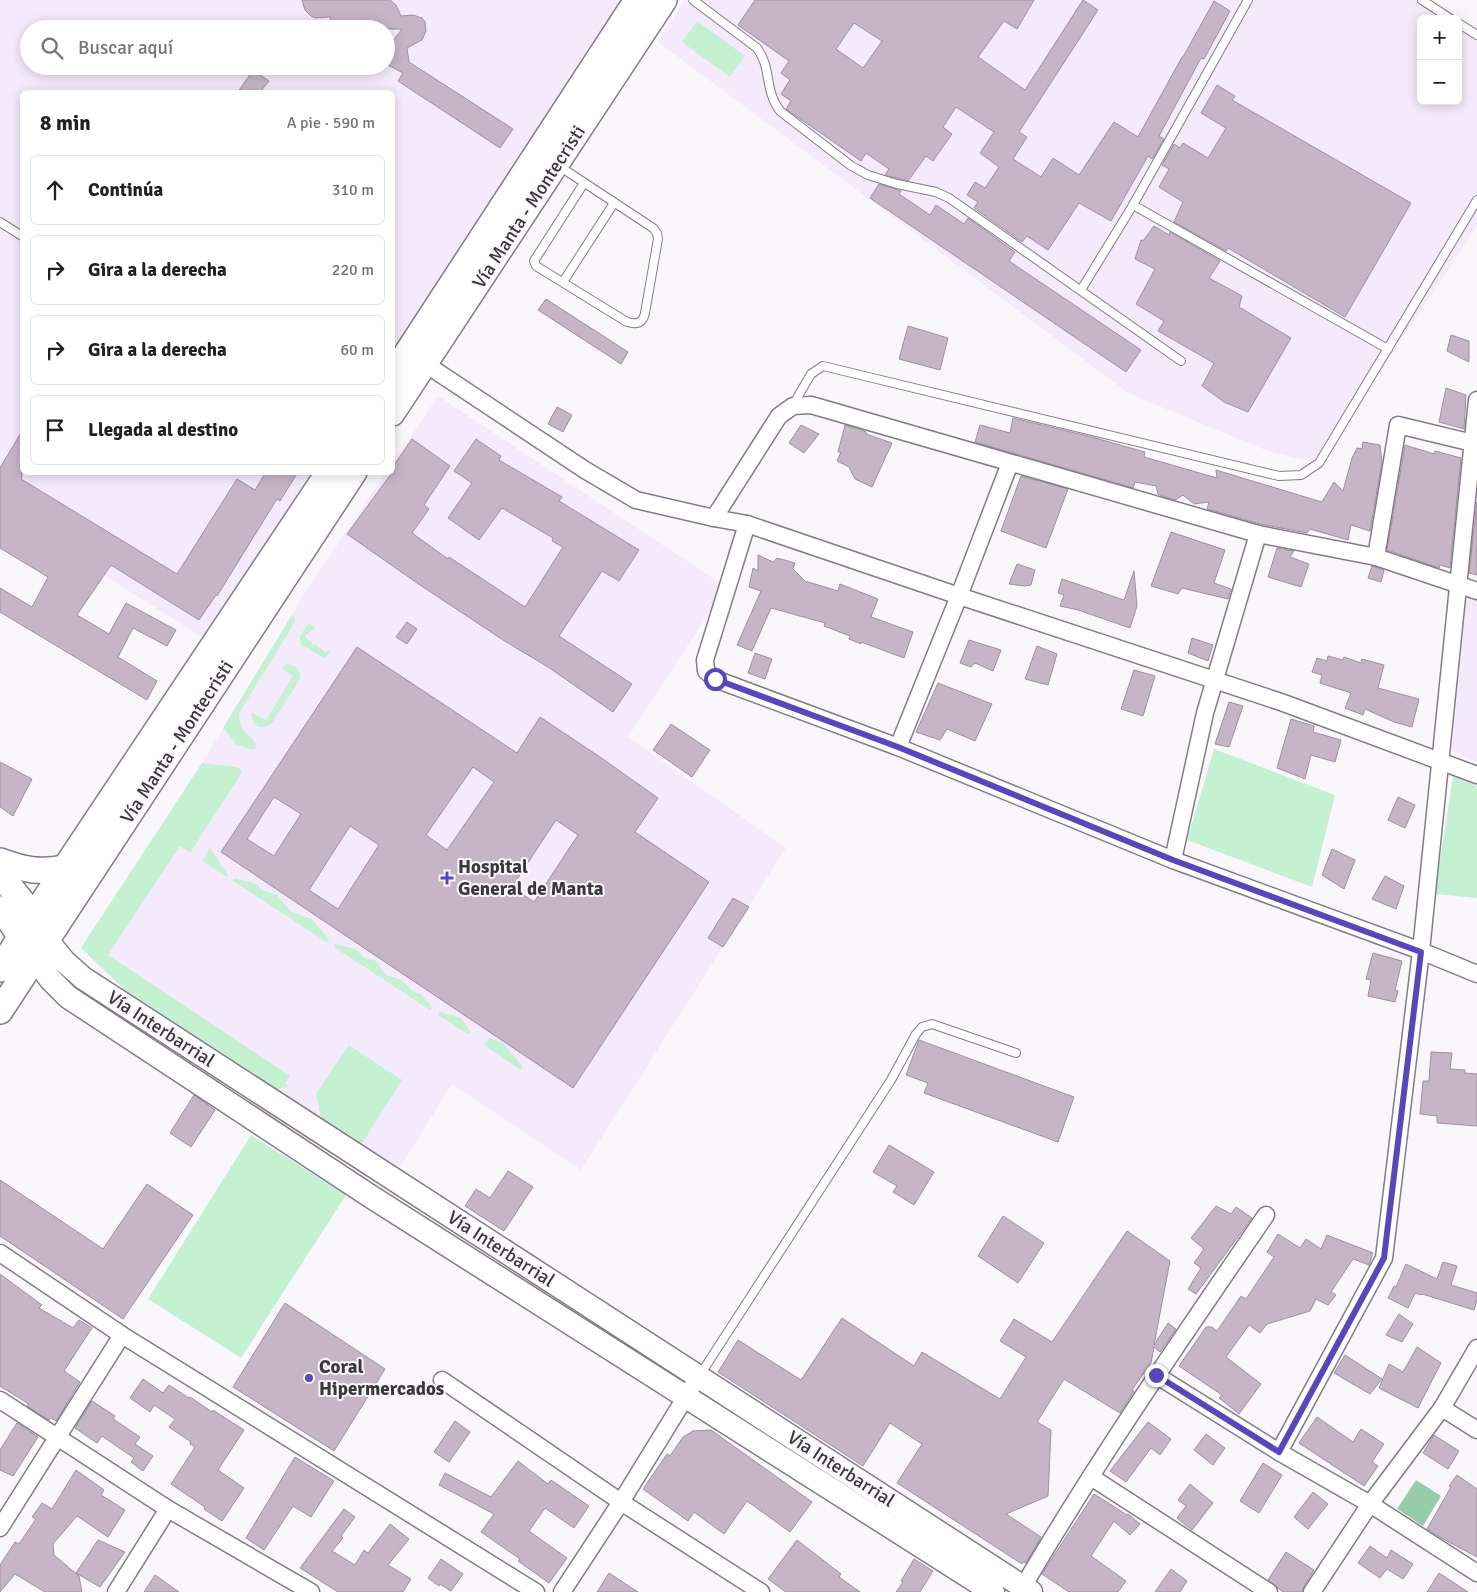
<!DOCTYPE html>
<html lang="es">
<head>
<meta charset="utf-8">
<style>
	:root { --surface:#fff; --page:#f2f2f2; --text:#202124; --muted:#757577; --line:#e0e0e0 }
	body { margin:0; font-family:Signika,sans-serif; background:var(--page); color:var(--text) }
	.controls { position:absolute; right:15px; top:15px; display:grid; overflow:hidden; border-radius:8px; box-shadow:0 2px 12px #0003 }
	.controls button { width:45px; height:45px; display:grid; place-items:center; padding:0; border:0; border-bottom:1px solid var(--line); background:var(--surface); color:var(--text); font:25px sans-serif }
	.stop { position:absolute; width:15px; height:15px; margin:-11px; border:4px solid #5846be; border-radius:50%; background:#fff }
	.stop.end { background:#5846be; border-color:#fff; box-shadow:0 1px 5px #0008 }
	.list { margin:0; padding:0; list-style:none }
	h2 { display:flex; justify-content:space-between; align-items:center; height:65px; margin:0; padding:0 20px; font-size:21px }
	h2 small { font-size:16px; font-weight:400; color:var(--muted) }
	.list li { display:grid; grid-template-columns:32px 1fr auto; gap:15px; align-items:center; box-sizing:border-box; height:70px; margin:0 10px 10px; padding:0 10px; border:1px solid var(--line); border-radius:8px }
	.list b { display:block; font-size:19px; white-space:nowrap }
	.list em { font-size:16px; font-style:normal; color:var(--muted) }
	.icon { flex:none; width:28px; height:28px; fill:none; stroke:currentColor; stroke-width:2; stroke-linecap:round; stroke-linejoin:round }
	.map { position:relative; flex:none; width:1477px; height:1592px; overflow:hidden }
	.search { position:absolute; background:var(--surface); box-shadow:0 2px 12px #0003; left:20px; top:20px; width:375px; height:55px; display:flex; align-items:center; gap:12px; box-sizing:border-box; padding:0 18px; border-radius:28px; color:var(--muted); font-size:19px }
	.panel { position:absolute; background:var(--surface); box-shadow:0 2px 12px #0003; left:20px; top:90px; width:375px; height:385px; border-radius:8px }
	.map>svg:first-child { display:block }
	.built { fill:#f4eafc; fill-rule:evenodd }
	.green { fill:#c5f1d3 }
	.forest { fill:#97cca8 }
	.building { fill:#c6b5c7; stroke:#9f8fa1; fill-rule:evenodd }
	.lines { fill:none; stroke-linecap:round; stroke-linejoin:round }
	.service-casing { stroke:#857a8e; stroke-width:10 }
	.minor-casing { stroke:#857a8e; stroke-width:19 }
	.secondary-casing { stroke:#857a8e; stroke-width:25 }
	.primary-casing { stroke:#857a8e; stroke-width:28 }
	.service { stroke:#fff; stroke-width:8 }
	.minor { stroke:#fff; stroke-width:16 }
	.secondary { stroke:#fff; stroke-width:22 }
	.primary { stroke:#fff; stroke-width:25 }
	.route { stroke:#5846be; stroke-width:6 }
	.poi-dot { fill:#5846be; stroke:#faf7fc; stroke-width:2 }
	.labels { text-anchor:middle; dominant-baseline:central; stroke-width:4; stroke-linejoin:round; paint-order:stroke }
	.street-label { font-size:19px; fill:#3c373f; stroke:#faf7fc }
	.poi-label { font-size:19px; font-weight:bold; fill:#3c373f; stroke:#faf7fc; text-anchor:start }
</style>
</head>
<body>
<div class="map">
<svg width="1477" height="1592" viewBox="0 0 1477 1592">
	<rect width="100%" height="100%" fill="#faf7fc"/>
	<g class="built">
		<path d="M0 0H628L393 374 392 92H22V472L324 473 207 640 0 510ZM29 29H386V66H29Z"/>
		<path d="M685 0H1431L1477 30V226L1319 463 1270 452 1130 394 658 42ZM1421 19H1458V101H1421Z"/>
		<polygon points="438,396 726,587 628,737 786,848 581,1170 452,1084 399,1169 127,992 81,948 202,763 306,591 386,473 392,472 393,463"/>
		<polygon points="1467,593 1477,596 1477,762 1452,750"/>
	</g>
	<g class="green">
		<polygon points="697,21 745,56 730,77 682,42"/>
		<path d="M292 615 295 618V622L239 713C238 736 256 735 256 748L254 750 237 745 223 728Z"/>
		<polygon points="308,624 310,624 316,628 305,635 308,641 310,640 313,645 315,644 319,649 321,648 325,653 332,649 325,659 301,644 300,636"/>
		<path d="M287 664C296 665 301 670 300 679L272 723C262 732 250 726 252 712L266 720 293 676 281 668Z"/>
		<polygon points="1214,749 1335,795 1312,887 1187,840"/>
		<polygon points="202,763 236,767 243,771 190,853 180,846 108,955 290,1076 285,1084 289,1087 275,1089 127,992 81,948"/>
		<polygon points="1453,776 1477,786 1477,898 1435,894"/>
		<polygon points="210,848 228,875 227,877 202,861"/>
		<polygon points="234,878 257,884 261,890 277,895 291,912 312,919 329,940 328,943 232,880"/>
		<polygon points="335,944 356,949 365,958 376,961 386,975 402,980 412,991 421,994 432,1007 430,1010 334,947"/>
		<polygon points="439,1012 461,1018 471,1032 469,1035 438,1015"/>
		<polygon points="489,1038 503,1043 523,1067 521,1070 484,1045"/>
		<polygon points="349,1045 402,1080 361,1145 321,1119 316,1094"/>
		<polygon points="251,1135 346,1195 241,1358 148,1299"/>
	</g>
	<polygon class="forest" points="1416,1480 1441,1496 1423,1526 1397,1509"/>
	<g class="building">
		<polygon points="302,0 390,0 396,5 401,16 413,15 422,18 425,22 426,31 422,40 407,48 409,62 513,129 500,148 398,81 403,73 386,64 386,50 402,29 332,29 330,17 315,18 311,16 305,10"/>
		<path d="M755 0H1034L1017 29 1004 21 978 57 1025 90 1083 0 1098 10 1019 132 1027 137 1013 159 1041 177 1053 158 1079 175 1114 122 1138 137 1182 57H1183L1214 1 1230 11 1204 59 1201 58 1159 136 1164 139 1152 159 1148 156 1111 221 1079 203 1048 250 1027 236 1022 242 974 208 978 202 967 195 975 182 985 188 999 167 980 153 994 132 956 107 943 127 952 134 933 161 926 156 908 181 885 175 889 169 866 153 861 161 786 109 791 101 781 94 790 80 781 73 789 61 738 25ZM854 23 882 41 863 68 836 49Z"/>
		<polygon points="253,70 269,81 260,92 238,92"/>
		<polygon points="1217,85 1235,96 1232,100 1411,203 1345,317 1228,248 1226,251 1174,222 1183,202 1159,187 1169,169 1162,165 1174,144 1180,148 1183,143 1208,158 1226,128 1201,113"/>
		<polygon points="879,184 901,191 899,194 930,215 936,205 964,224 968,218 1015,252 1009,261 1141,350 1126,372 870,198"/>
		<polygon points="1154,226 1169,235 1170,232 1220,261 1209,278 1242,296 1239,307 1291,338 1248,412 1224,402 1202,386 1214,363 1158,331 1164,321 1136,304 1155,269 1135,259 1141,240 1143,241"/>
		<polygon points="546,299 628,352 621,364 538,310"/>
		<polygon points="908,326 948,338 940,370 899,359"/>
		<polygon points="1451,335 1469,341 1469,362 1447,351"/>
		<polygon points="1446,388 1466,395 1464,429 1439,422"/>
		<polygon points="557,407 572,415 563,432 548,424"/>
		<polygon points="1013,418 1092,437 1145,452 1144,457 1217,478 1216,470 1322,502 1334,482 1343,491 1352,458 1357,448 1362,449 1363,442 1380,445 1382,462 1370,531 1351,525 1348,540 1310,529 1307,533 1260,524 1207,509 1209,502 1194,504 1183,495 1175,500 1165,497 1158,494 1156,486 1135,482 1133,488 975,442 980,425 1010,433"/>
		<polygon points="801,425 819,434 804,453 789,443"/>
		<polygon points="845,425 859,429 866,432 866,434 892,443 872,487 855,479 849,467 837,461 841,452 838,452"/>
		<polygon points="22,431 22,476 21,479 177,574 237,479 255,490 266,472 298,472 280,501 277,499 217,596 216,595 199,620 111,565 77,615 109,634 126,603 176,630 167,646 133,628 118,657 157,681 147,700 0,612 0,588 32,607 48,577 0,548 0,468"/>
		<polygon points="412,439 450,466 424,505 429,509 412,533 448,559 449,557 525,607 563,547 552,541 553,538 502,508 479,540 448,518 472,483 454,471 476,439 501,456 499,460 562,497 559,501 639,550 619,581 602,571 559,636 632,684 613,712 548,667 503,640 420,585 347,534 391,474 390,472 392,472 392,468"/>
		<polygon points="1405,445 1434,454 1435,451 1461,458 1450,568 1440,565 1439,568 1387,550"/>
		<polygon points="1021,476 1068,489 1046,548 1001,531"/>
		<polygon points="1477,502 1477,575 1469,573"/>
		<polygon points="1171,532 1225,550 1214,583 1231,589 1228,599 1182,588 1178,594 1151,586"/>
		<polygon points="1277,548 1294,551 1290,557 1309,564 1301,587 1268,577"/>
		<polygon points="758,555 773,562 777,558 795,563 793,569 805,581 838,591 840,584 878,599 871,617 913,632 904,658 861,642 861,644 849,639 850,636 824,626 825,623 771,608 752,651 737,645 761,591 749,587 753,568 758,571"/>
		<polygon points="1017,564 1035,570 1031,585 1025,586 1009,584"/>
		<polygon points="1372,566 1384,570 1381,582 1368,578"/>
		<polygon points="1134,571 1137,606 1130,628 1078,610 1060,606 1064,595 1058,593 1062,579 1124,600"/>
		<polygon points="407,622 417,629 407,644 396,637"/>
		<polygon points="1192,638 1213,645 1208,661 1188,653"/>
		<polygon points="969,640 1001,650 993,671 975,663 971,667 960,663"/>
		<polygon points="1037,646 1057,654 1048,685 1025,679"/>
		<path d="M357 647 517 753 540 717 600 757 658 798 635 832 709 882 573 1088 221 852ZM473 767 494 782 447 850 426 835ZM274 797 301 814 274 856 247 839ZM556 820 578 835 534 902 512 887ZM350 826 379 845 338 909 309 890Z"/>
		<polygon points="755,653 772,659 765,679 748,673"/>
		<polygon points="1328,656 1343,660 1344,657 1361,663 1362,659 1384,665 1378,688 1419,699 1412,727 1394,722 1365,709 1363,715 1345,708 1351,693 1320,683 1322,675 1312,672 1317,658 1327,661"/>
		<polygon points="1134,670 1155,676 1143,716 1121,709"/>
		<polygon points="938,683 992,704 975,741 947,729 940,740 916,732"/>
		<polygon points="1229,702 1243,706 1229,747 1215,744"/>
		<polygon points="1291,719 1314,726 1313,732 1341,740 1335,762 1311,755 1305,779 1277,768"/>
		<polygon points="671,724 710,750 692,777 653,750"/>
		<polygon points="0,762 32,779 13,816 0,807"/>
		<polygon points="1398,797 1415,805 1405,828 1388,820"/>
		<polygon points="1332,849 1355,860 1344,889 1322,875"/>
		<polygon points="1385,876 1404,886 1396,909 1372,899"/>
		<polygon points="733,898 749,907 723,947 708,938"/>
		<polygon points="1373,953 1402,961 1395,990 1398,991 1395,1002 1368,996 1371,980 1366,979"/>
		<polygon points="919,1040 1074,1097 1058,1142 924,1093 928,1083 906,1075"/>
		<polygon points="1431,1052 1452,1053 1450,1069 1465,1070 1465,1073 1477,1074 1477,1126 1437,1123 1437,1116 1420,1114 1423,1081 1429,1081"/>
		<polygon points="194,1095 215,1110 191,1147 170,1133"/>
		<polygon points="889,1145 934,1172 914,1205 893,1192 897,1186 873,1172"/>
		<polygon points="508,1171 533,1187 504,1231 465,1206 476,1189 490,1198"/>
		<polygon points="0,1180 103,1249 147,1184 193,1215 123,1319 0,1236"/>
		<polygon points="1216,1206 1231,1214 1236,1207 1252,1218 1196,1294 1188,1289 1201,1268 1194,1263 1204,1249 1191,1238"/>
		<polygon points="1003,1216 1044,1243 1018,1283 978,1256"/>
		<polygon points="1127,1231 1170,1261 1154,1345 1168,1323 1176,1329 1160,1352 1154,1347 1151,1363 1132,1390 1134,1391 1120,1413 1064,1379 1037,1422 1051,1430 1048,1496 1006,1514 1041,1537 1026,1563 1023,1562 1022,1564 897,1483 922,1444 890,1423 863,1466 718,1372 738,1340 801,1380 842,1318 914,1366 922,1352 1000,1399 1026,1357 1000,1341 1014,1319 1052,1342"/>
		<polygon points="1278,1234 1300,1248 1306,1239 1321,1249 1327,1235 1373,1253 1369,1265 1353,1259 1331,1292 1336,1295 1328,1305 1316,1299 1310,1311 1267,1324 1260,1333 1249,1325 1226,1357 1261,1384 1239,1414 1219,1398 1222,1395 1179,1366 1206,1327 1212,1327 1217,1331 1241,1296 1246,1299 1274,1257 1267,1252"/>
		<polygon points="1443,1262 1457,1266 1451,1285 1477,1293 1477,1300 1474,1310 1422,1294 1421,1295 1415,1293 1408,1308 1388,1298 1394,1286 1396,1287 1406,1264 1437,1279"/>
		<polygon points="0,1274 42,1305 39,1308 73,1328 79,1320 92,1328 64,1371 80,1382 56,1421 51,1418 49,1420 27,1406 29,1404 0,1386"/>
		<polygon points="285,1303 385,1369 334,1451 233,1387"/>
		<polygon points="1399,1314 1413,1324 1402,1342 1386,1335"/>
		<polygon points="1417,1347 1441,1363 1418,1408 1379,1388 1389,1364 1403,1372"/>
		<polygon points="1345,1355 1382,1379 1370,1394 1334,1373"/>
		<polygon points="143,1379 163,1393 169,1385 189,1398 190,1397 212,1412 213,1410 244,1430 218,1470 244,1488 222,1521 204,1509 205,1507 171,1484 195,1447 190,1444 191,1442 169,1427 175,1419 154,1405 150,1412 130,1398"/>
		<polygon points="92,1401 115,1416 113,1419 140,1437 135,1444 153,1456 143,1471 131,1462 134,1458 102,1436 97,1443 75,1428"/>
		<polygon points="1317,1417 1353,1442 1361,1429 1384,1444 1372,1462 1378,1466 1364,1486 1299,1443"/>
		<polygon points="455,1421 470,1432 449,1462 434,1452"/>
		<polygon points="1148,1422 1171,1439 1160,1455 1151,1448 1126,1482 1110,1471"/>
		<polygon points="17,1423 38,1437 13,1476 0,1470 0,1450"/>
		<polygon points="711,1430 812,1502 790,1532 747,1501 724,1534 694,1512 688,1521 643,1489 667,1454 670,1456 683,1437 693,1431"/>
		<polygon points="1206,1434 1225,1448 1213,1465 1194,1450"/>
		<polygon points="1434,1435 1459,1451 1448,1469 1423,1453"/>
		<polygon points="295,1457 334,1481 311,1517 293,1506 264,1550 246,1538"/>
		<polygon points="518,1461 548,1484 551,1480 589,1506 574,1528 545,1508 529,1531 567,1558 549,1583 518,1561 520,1559 481,1532 494,1514 439,1485 445,1473 491,1497"/>
		<polygon points="1263,1463 1282,1475 1259,1513 1240,1501"/>
		<polygon points="76,1470 104,1490 101,1495 125,1510 108,1537 77,1516 53,1544 54,1555 79,1576 82,1592 45,1592 15,1574 0,1592 0,1565 15,1542 19,1544 36,1519 32,1517 42,1503 52,1509"/>
		<polygon points="1457,1475 1477,1489 1477,1557 1445,1540 1427,1529 1451,1487 1449,1486"/>
		<polygon points="1190,1484 1213,1503 1192,1530 1177,1518 1186,1506 1178,1500"/>
		<polygon points="1313,1492 1328,1504 1308,1529 1294,1517"/>
		<polygon points="1094,1494 1127,1515 1128,1514 1140,1524 1130,1535 1114,1521 1091,1556 1126,1581 1118,1592 1069,1592 1042,1574"/>
		<polygon points="344,1509 355,1517 341,1536 343,1538 332,1551 355,1565 364,1550 368,1553 390,1524 409,1539 388,1565 411,1579 403,1592 338,1592 300,1568"/>
		<polygon points="98,1540 125,1552 100,1587 76,1573"/>
		<polygon points="797,1540 841,1574 839,1577 860,1592 786,1592 768,1579"/>
		<polygon points="1370,1546 1387,1558 1391,1550 1413,1564 1403,1579 1387,1569 1380,1578 1358,1563"/>
		<polygon points="1286,1552 1314,1570 1304,1586 1302,1592 1283,1592 1268,1580"/>
		<polygon points="441,1559 463,1574 451,1591 440,1584 439,1586 428,1578"/>
		<polygon points="914,1559 933,1571 920,1592 896,1592 903,1582 901,1581"/>
		<polygon points="1171,1569 1187,1581 1180,1592 1155,1592"/>
		<polygon points="609,1573 638,1592 597,1592"/>
		<polygon points="1439,1573 1468,1592 1427,1592"/>
		<polygon points="155,1575 179,1592 144,1592"/>
	</g>
	<g class="lines">
		<defs>
			<g id="service">
				<path d="M693 0 757 48C772 68 764 90 780 111L850 165 868 175 897 184 936 192 949 198 1181 361"/>
				<polyline points="1422,0 1451,19"/>
				<polyline points="1458,23 1477,35"/>
				<path d="M559 166 653 228 657 233 658 239 645 313C643 323 637 325 627 322L536 266 534 261 584 183"/>
				<polyline points="1133,205 1388,349"/>
				<polyline points="0,222 22,236"/>
				<polyline points="563,282 614,203"/>
				<polyline points="1081,290 1133,205 1248,0"/>
				<polyline points="793,405 811,374 823,366 1279,476 1301,475 1319,463 1477,200"/>
				<polyline points="700,1375 891,1080 916,1034 922,1027 932,1024 1016,1053"/>
			</g>
			<g id="minor">
				<polyline points="418,359 585,470 636,500 714,518 747,524 959,596 1281,702 1477,775"/>
				<polyline points="714,518 779,416 793,406 811,405 1258,534 1376,557 1477,591"/>
				<polyline points="747,524 705,660 706,671 715,679 898,747 1173,860 1421,951 1477,974"/>
				<polyline points="1376,557 1398,425 1477,444"/>
				<polyline points="898,747 959,596 1010,463"/>
				<polyline points="1173,860 1205,713 1258,534"/>
				<polyline points="0,1253 122,1335 536,1592"/>
				<polyline points="1156,1375 1279,1452 1370,1504 1477,1573"/>
				<polyline points="442,1380 621,1502 761,1592"/>
				<polyline points="0,1400 168,1509 311,1592"/>
				<polyline points="1442,1408 1477,1430"/>
				<polyline points="1279,1452 1384,1258 1421,951 1477,400"/>
				<polyline points="1091,1477 1269,1592"/>
				<polyline points="0,1528 122,1335"/>
				<polyline points="116,1592 168,1509"/>
				<polyline points="562,1592 621,1502 698,1377"/>
				<path d="M1020 1592C1096 1462 1181 1339 1266 1215"/>
				<polyline points="1312,1592 1370,1504 1442,1408 1477,1348"/>
			</g>
			<g id="secondary">
				<polyline points="47,940 64,961 83,978 1031,1592"/>
				<polyline points="35,959 51,980 68,997 370,1196 993,1592"/>
			</g>
			<g id="primary">
				<polyline points="392,376 637,0"/>
				<polyline points="392,413 664,0"/>
				<path d="M0 861C25 870 38 873 65 868"/>
				<polyline points="0,874 34,917 41,929"/>
				<polyline points="0,909 9,919 28,949"/>
				<polyline points="0,969 65,868 329,472"/>
				<polyline points="0,1011 354,472"/>
			</g>
		</defs>
		<use href="#service" class="service-casing"/>
		<use href="#minor" class="minor-casing"/>
		<use href="#secondary" class="secondary-casing"/>
		<use href="#primary" class="primary-casing"/>
		<use href="#service" class="service"/>
		<use href="#minor" class="minor"/>
		<use href="#secondary" class="secondary"/>
		<use href="#primary" class="primary"/>
	</g>
	<g class="lines">
		<polyline class="route" points="715,679 898,747 1173,860 1421,952 1384,1258 1279,1452 1156,1375"/>
	</g>
	<g class="poi-dot">
		<path d="M444.5 870.5h5v5h5v5h-5v5h-5v-5h-5v-5h5z"/>
		<circle cx="309" cy="1378" r="5"/>
	</g>
	<g class="labels">
		<g class="street-label">
			<text transform="translate(529 207) rotate(-57)">Vía Manta - Montecristi</text>
			<text transform="translate(177 742) rotate(-57)">Vía Manta - Montecristi</text>
			<text transform="translate(161 1029) rotate(33)">Vía Interbarrial</text>
			<text transform="translate(501 1249) rotate(33)">Vía Interbarrial</text>
			<text transform="translate(841 1469) rotate(33)">Vía Interbarrial</text>
		</g>
		<g class="poi-label">
			<text x="458" y="867">Hospital<tspan x="458" dy="22">General de Manta</tspan></text>
			<text x="319" y="1367">Coral<tspan x="319" dy="22">Hipermercados</tspan></text>
		</g>
	</g>
</svg>
<div class="controls">
<button>+</button>
<button>−</button>
</div>
<div class="stop" style="left:715px;top:679px"></div>
<div class="stop end" style="left:1156px;top:1375px"></div>
<div class="search"><svg class="icon" aria-label="search" viewBox="0 0 24 24"><circle cx="10" cy="10" r="6"/><path d="M15 15l6 6"/></svg>Buscar aquí</div>
<section class="panel">
<h2>8 min<small>A pie · 590 m</small></h2>
<ul class="list">
<li><svg class="icon" aria-label="ahead" viewBox="0 0 24 24"><path d="M12 20V5M6 11l6-6 6 6"/></svg><div><b>Continúa</b></div><em>310 m</em></li>
<li><svg class="icon" aria-label="right" viewBox="0 0 24 24"><path d="M7 20v-9h11M14 6l5 5-5 5"/></svg><div><b>Gira a la derecha</b></div><em>220 m</em></li>
<li><svg class="icon" aria-label="right" viewBox="0 0 24 24"><path d="M7 20v-9h11M14 6l5 5-5 5"/></svg><div><b>Gira a la derecha</b></div><em>60 m</em></li>
<li><svg class="icon" aria-label="arrive" viewBox="0 0 24 24"><path d="M6 21V4h12l-3 4 3 4H6"/></svg><div><b>Llegada al destino</b></div></li>
</ul>
</section>
</div>
</body>
</html>
